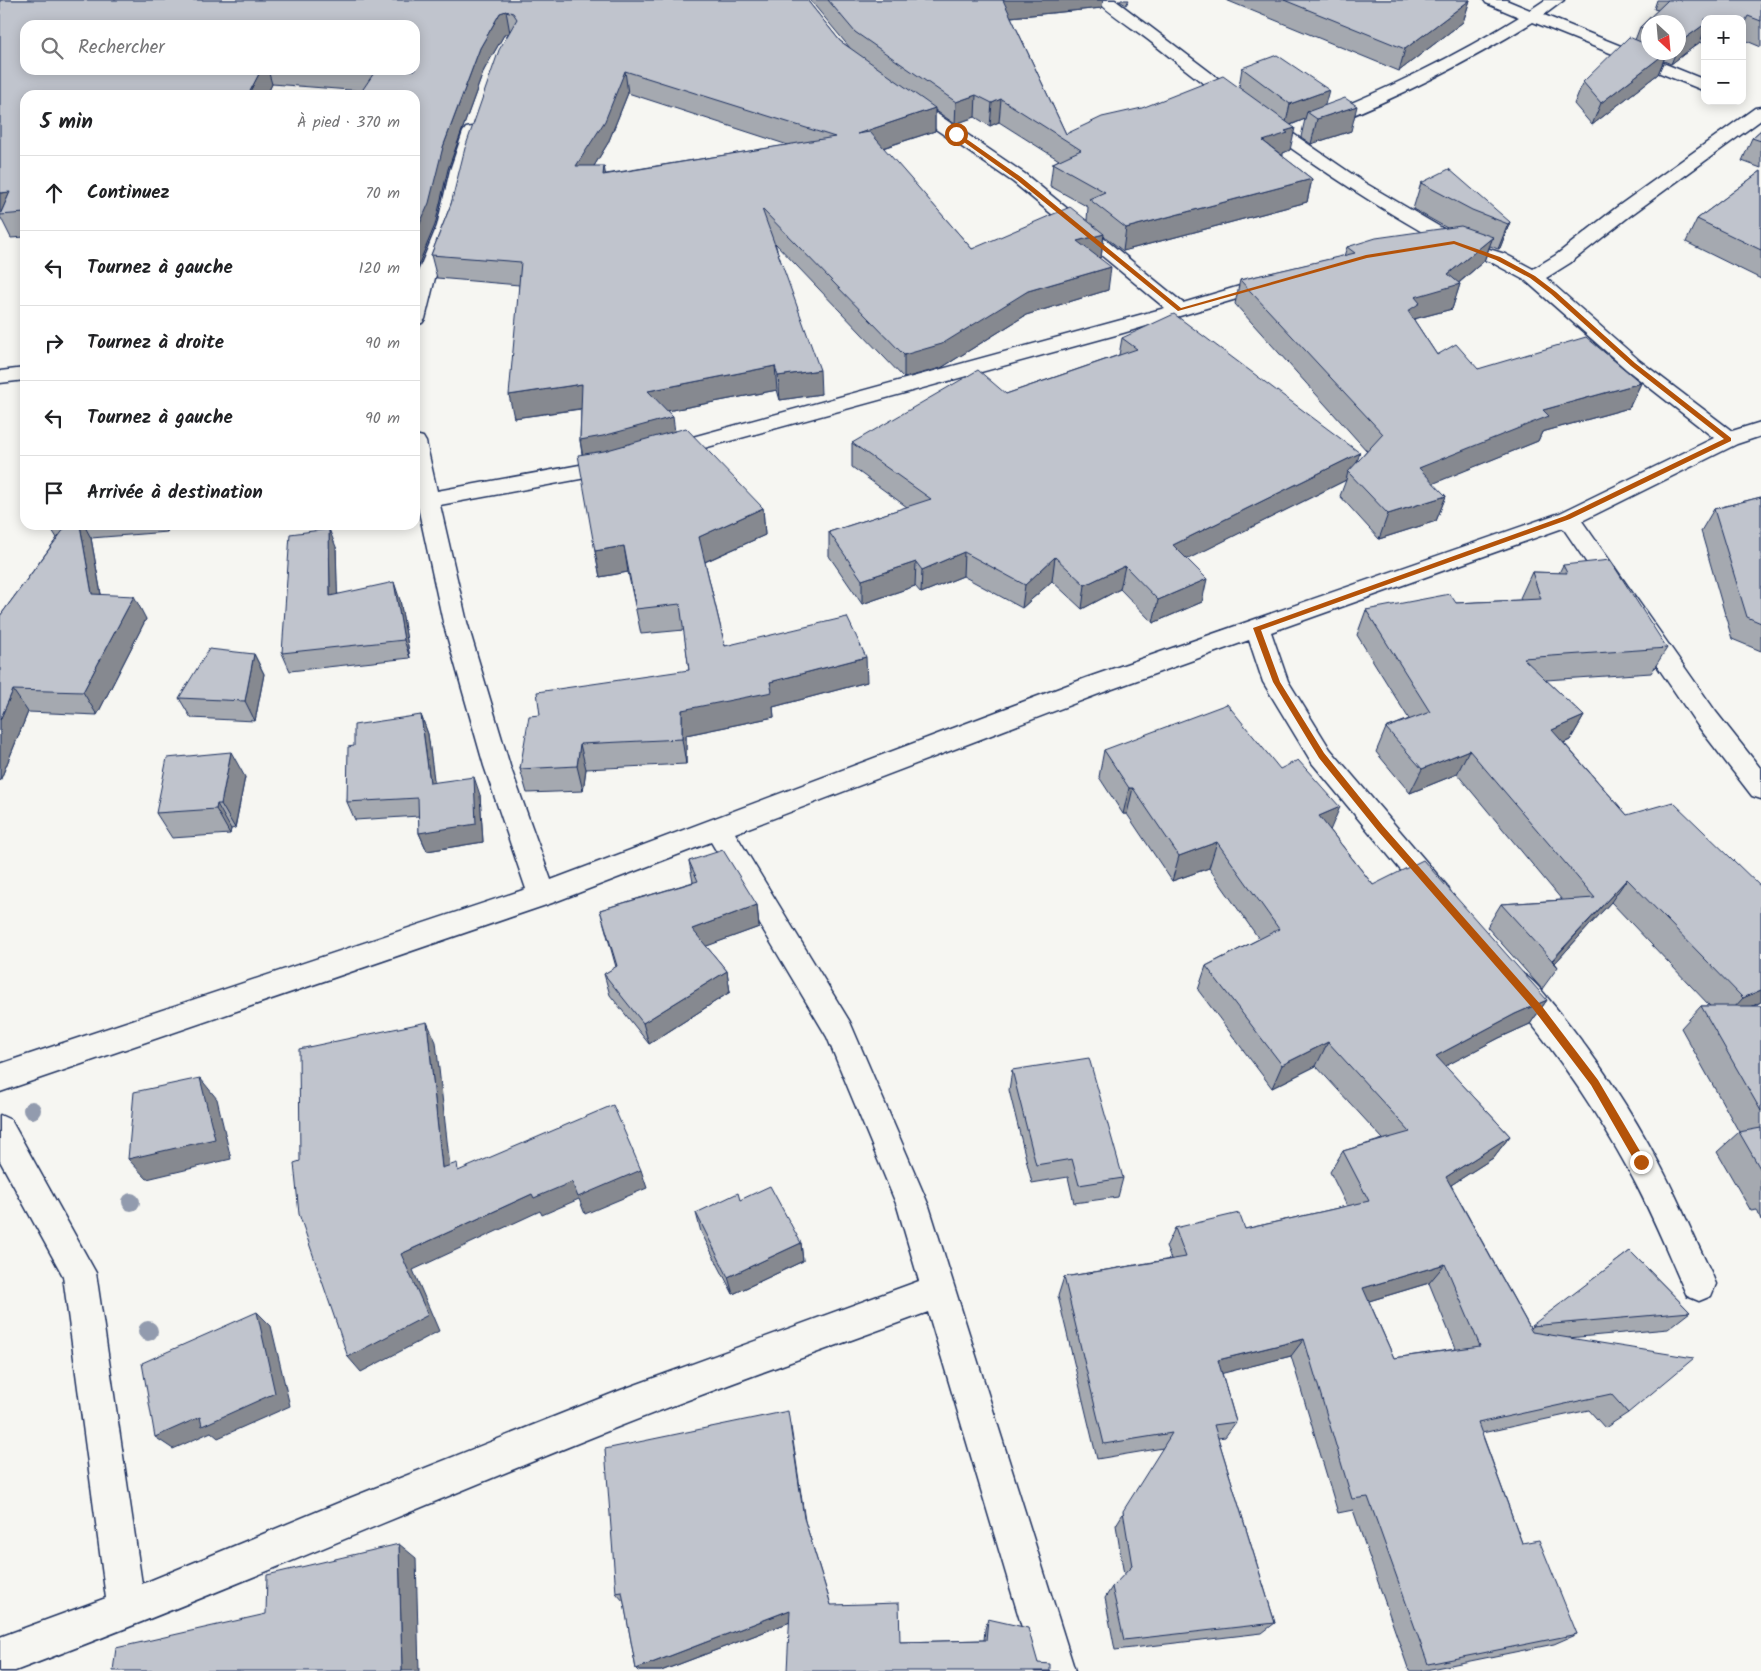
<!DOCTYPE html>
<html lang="fr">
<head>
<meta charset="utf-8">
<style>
	:root { --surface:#fff; --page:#f6f6f6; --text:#202124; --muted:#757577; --line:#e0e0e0 }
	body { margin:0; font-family:Kalam,sans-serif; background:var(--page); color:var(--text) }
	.controls { position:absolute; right:15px; top:15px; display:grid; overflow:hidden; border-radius:10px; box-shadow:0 2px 12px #0003 }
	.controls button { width:45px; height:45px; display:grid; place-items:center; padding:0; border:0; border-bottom:1px solid var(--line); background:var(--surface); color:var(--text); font:25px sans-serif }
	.compass { position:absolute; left:1641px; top:15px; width:45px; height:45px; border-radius:50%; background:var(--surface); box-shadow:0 2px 12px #0003; rotate:154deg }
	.stop { position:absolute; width:15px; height:15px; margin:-11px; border:4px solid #b45309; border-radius:50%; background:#fff }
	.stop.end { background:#b45309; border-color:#fff; box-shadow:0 1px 5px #0008 }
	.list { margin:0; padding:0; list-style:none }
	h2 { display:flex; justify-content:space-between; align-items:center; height:65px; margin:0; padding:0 20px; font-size:21px }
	h2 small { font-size:16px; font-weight:400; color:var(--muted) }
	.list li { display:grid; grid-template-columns:32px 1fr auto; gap:15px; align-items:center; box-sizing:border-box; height:75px; padding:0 20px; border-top:1px solid var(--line) }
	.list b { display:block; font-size:19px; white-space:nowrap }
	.list em { font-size:16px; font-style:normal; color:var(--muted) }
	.icon { flex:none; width:28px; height:28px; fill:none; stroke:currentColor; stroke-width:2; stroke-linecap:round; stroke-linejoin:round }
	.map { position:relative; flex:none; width:1761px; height:1671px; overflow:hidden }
	.search { position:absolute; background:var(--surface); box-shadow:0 2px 12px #0003; left:20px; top:20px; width:400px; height:55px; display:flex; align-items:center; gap:12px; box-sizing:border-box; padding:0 18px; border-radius:15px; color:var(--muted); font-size:19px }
	.panel { position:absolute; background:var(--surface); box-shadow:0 2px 12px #0003; left:20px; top:90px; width:400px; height:440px; border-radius:15px }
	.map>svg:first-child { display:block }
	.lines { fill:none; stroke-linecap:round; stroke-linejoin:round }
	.minor-casing { stroke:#1b2f5e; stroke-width:3 }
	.minor { fill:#f6f6f2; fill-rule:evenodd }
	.tree { fill:#929bae }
	.wall { fill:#a5a9b0; stroke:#1b2f5e; fill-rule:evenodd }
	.shaded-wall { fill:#868990; stroke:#1b2f5e }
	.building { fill:#c0c4cd; stroke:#1b2f5e; fill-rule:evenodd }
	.route { fill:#b45309 }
</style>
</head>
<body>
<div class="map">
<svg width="1761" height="1671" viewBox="0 0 1761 1671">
	<rect width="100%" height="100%" fill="#f6f6f2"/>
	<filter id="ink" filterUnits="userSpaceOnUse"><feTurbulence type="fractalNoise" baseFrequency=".02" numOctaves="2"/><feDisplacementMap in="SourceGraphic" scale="10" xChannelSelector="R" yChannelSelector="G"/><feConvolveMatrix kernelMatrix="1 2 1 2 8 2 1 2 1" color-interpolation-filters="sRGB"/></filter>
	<g filter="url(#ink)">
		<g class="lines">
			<defs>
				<g id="minor">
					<path d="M1097 0H1115L1273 120 1365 183 1464 241 1505 254 1533 269 1556 255 1617 207 1755 108 1761 107V120L1631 215 1570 263 1546 278 1640 361 1732 431 1761 422V436L1737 444 1582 521 1716 712 1761 769V799L1752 796 1698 726 1563 528 1271 632 1288 681 1330 749 1447 886 1451 894 1447 902 1437 906 1427 902 1312 763 1263 682 1249 640 1104 692 735 833 850 1022 929 1206 1075 1671H1035L928 1312C825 1350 721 1386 618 1427 417 1507 218 1595 15 1671H0V1637L106 1598 63 1276 0 1161V1115L11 1120 96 1273 142 1584 350 1498 621 1390 919 1281 897 1206 827 1037 711 842 552 903 0 1092V1064L526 889 484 766 443 622 415 493V435L423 437 426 442 437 491 618 458 626 460 629 465 626 470 618 472 440 505 467 622 510 766 551 880 1086 678 1560 513 1714 438 1626 369 1526 281 1491 262 1444 247 1442 243C1338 186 1243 116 1151 42 1139 32 1104 10 1097 0Z"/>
					<path d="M1484 0H1506L1530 10 1545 0H1564L1544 15 1705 80V91L1533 22C1467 63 1399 97 1327 126L1321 127 1315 126 1312 122 1315 118C1386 90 1454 57 1519 17L1486 3Z"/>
					<polygon points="905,95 911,96 1025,174 1183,303 1273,276 1280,278 1283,282 1280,286 1123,333 664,459 656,457 653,452 656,447 1165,308 1013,182 899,104 896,100 899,96"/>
					<polygon points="472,127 478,128 481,132 468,170 455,226 435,278 425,319 422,323 415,325 415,279 437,226 450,170 463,132 466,128"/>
					<polygon points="25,368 25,380 0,383 0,371"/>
					<path d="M1515 970C1533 977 1544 994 1556 1008 1595 1056 1630 1108 1659 1163 1678 1198 1693 1236 1711 1272L1716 1284 1711 1296 1699 1301 1687 1296C1668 1254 1651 1211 1629 1171 1594 1107 1553 1047 1505 992L1500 983 1505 974Z"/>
				</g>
			</defs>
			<use href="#minor" class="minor-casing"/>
			<use href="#minor" class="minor"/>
		</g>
		<g class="tree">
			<circle cx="32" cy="1110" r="9"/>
			<circle cx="131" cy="1202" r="9"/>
			<circle cx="148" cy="1331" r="10"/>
		</g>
		<g class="wall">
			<path d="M0 0H807L840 41 850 48 810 0H1103L1102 8 1011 17 1066 134 1239 87 1242 68 1325 105 1351 131 1311 144 1301 137 1305 119 1291 125 1290 150 1283 153 1282 156 1312 179 1307 202 1123 251 1104 236 1101 257 1099 258 1108 290 1026 315 941 368 904 378 775 243 821 394 780 400 777 390 667 411 675 431 763 508 765 535 705 562 725 646 867 682 773 707 774 717 686 735V764L586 769 583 791 527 793 520 769 540 715 689 670 684 630 641 634 628 572 600 577 595 551 582 454 580 440 581 409 514 418 519 285 437 278 431 255 451 204 508 34 504 35 484 70 448 169 435 225 415 273V95L272 84 267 95H25V237L11 238 1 218H0ZM25 25 415 70H25ZM628 93 788 145 606 174 594 166 608 143ZM935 110 955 124 975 117 990 126 999 122 1059 160 1053 163 1050 186 1088 207 1087 220 972 249 883 148 935 131Z"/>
			<polygon points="1118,0 1129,0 1126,5"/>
			<polygon points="1226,0 1470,0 1463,22 1399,71"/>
			<path d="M1657 0H1761V47L1742 39V19H1705V44L1700 42 1671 64 1664 61 1658 74 1592 125 1574 104 1583 82 1635 40 1640 27 1658 10 1654 9ZM1678 22V52H1648V30Z"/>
			<polygon points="1761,130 1761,168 1742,161 1752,138"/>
			<polygon points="1761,171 1761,279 1686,242 1697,219"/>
			<polygon points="1421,183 1510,222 1500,248 1498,249 1490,246 1484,261 1459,283 1460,284 1452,309 1414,319 1414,320 1437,355 1478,369 1641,383 1629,408 1542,432 1538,441 1433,483 1446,496 1436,521 1379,539 1340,496 1346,480 1187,559 1202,602 1153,623 1120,589 1082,609 1052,581 1022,608 963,576 921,593 915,586 862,604 829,556 829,532 907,507 852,467 852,443 1006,394 1119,355 1122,338 1357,463 1367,451 1235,304 1240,280 1344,256 1347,247 1447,228 1413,209"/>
			<polygon points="1761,497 1761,651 1732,639 1701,531 1714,509"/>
			<polygon points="49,525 169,525 167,532 91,538 101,594 146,619 97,715 28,712 0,781 0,616 57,538"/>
			<polygon points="336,547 337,594 400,600 410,658 290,671 282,653"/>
			<polygon points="1563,565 1667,648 1651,673 1546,680 1584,716 1570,740 1564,743 1627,815 1761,887 1761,1002 1753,1006 1761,1006 1761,1220 1757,1210 1751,1211 1717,1152 1739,1132 1681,1028 1701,1006 1710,1006 1611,902 1555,963 1558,967 1542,989 1487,927 1501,904 1562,900 1457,774 1410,793 1376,752 1386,728 1409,719 1357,635 1366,610 1456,603 1521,600 1520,598 1532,572 1559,573"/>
			<polygon points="254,654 264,674 255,721 191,718 179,698"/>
			<polygon points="421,715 428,734 434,783 480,795 483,842 427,851 419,833 419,816 355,820 347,802 354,746"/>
			<path d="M1104 750 1330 830 1373 885 1547 1000 1530 1024 1499 1038 1445 1066 1510 1136 1493 1158 1451 1185 1530 1328 1630 1251 1690 1312 1668 1329 1568 1338 1628 1413 1605 1428 1589 1410 1482 1433 1522 1543 1577 1634 1554 1644 1421 1671H1409L1353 1510 1338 1513 1291 1356 1222 1373 1236 1422 1225 1437 1218 1438 1275 1623 1262 1633 1115 1650 1105 1598 1112 1587 1124 1575 1116 1525 1163 1448 1097 1459 1058 1296 1064 1277 1171 1259 1166 1247 1175 1228 1245 1229 1347 1206 1330 1172 1343 1151 1383 1139 1316 1066 1272 1088 1198 990 1206 966 1259 939 1209 868 1172 881 1127 814H1123L1099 777ZM1429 1283 1456 1349 1394 1358 1369 1301Z"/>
			<polygon points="245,777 235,828 231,829 230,834 172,838 156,813"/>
			<polygon points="689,861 757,905 759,927 706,946 727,971 730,992 649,1044 610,995 604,974 616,967 600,910 693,882"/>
			<polygon points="1012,1070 1123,1178 1118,1197 1074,1203 1068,1177 1032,1183 1009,1090"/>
			<polygon points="740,1200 801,1243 803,1261 733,1294 701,1232 696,1213"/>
			<polygon points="791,1427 805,1521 831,1605 900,1642 984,1640 985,1629 988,1619 1038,1663 1050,1671 790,1622 661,1671 639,1671 636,1669 624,1602 616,1593"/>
		</g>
		<g class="shaded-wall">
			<polygon points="1001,0 1103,0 1102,8 1000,18"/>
			<polygon points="1470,0 1463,22 1399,71 1405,49"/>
			<polygon points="506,11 510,33 504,35 484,70 448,169 435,225 415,273 415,235 443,147 480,48 500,13"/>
			<polygon points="1705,24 1705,30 1700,42 1671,64 1676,52 1678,52 1678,47 1680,42"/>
			<polygon points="1667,52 1658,74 1592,125 1601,103"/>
			<polygon points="261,70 268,70 272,84 267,95 248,95"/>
			<polygon points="625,71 628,93 608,143 580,189 576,166"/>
			<polygon points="1329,90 1323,112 1307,112 1305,119 1285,127 1290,104"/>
			<polygon points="976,95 975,117 955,124 956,102"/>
			<polygon points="1001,99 999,122 990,126 992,103"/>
			<polygon points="1357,106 1351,131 1311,144 1317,119"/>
			<polygon points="935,108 935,131 857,156 857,134"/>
			<polygon points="1295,128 1290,150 1283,153 1283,156 1263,141 1285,131"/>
			<polygon points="604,166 608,188 603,175"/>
			<polygon points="1312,179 1307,202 1123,251 1126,228"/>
			<polygon points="10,192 0,215 0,193"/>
			<polygon points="1510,222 1500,248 1498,249 1508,224"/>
			<polygon points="1104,234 1101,257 1074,264 1077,241"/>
			<polygon points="1493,237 1484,261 1456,285 1460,284 1452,309 1414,319 1412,327 1408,311 1415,297 1448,274"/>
			<polygon points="1111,267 1108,290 1026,315 941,368 904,378 904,355 1028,291"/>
			<polygon points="775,366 777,390 651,414 648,391"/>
			<polygon points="820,370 821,394 780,400 778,376"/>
			<polygon points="1641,383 1629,408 1542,432 1538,441 1410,493 1419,468 1543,410"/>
			<polygon points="582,384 586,408 514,418 509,395"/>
			<polygon points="673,417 676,440 584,463 580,440"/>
			<polygon points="1360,453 1352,476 1348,472 1346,480 1168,569 1173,545"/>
			<polygon points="1446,496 1436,521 1379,539 1388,514"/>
			<polygon points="763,508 765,535 702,563 699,537"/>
			<polygon points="80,525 84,525 91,538 105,617 92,594"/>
			<polygon points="164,525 169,525 167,532"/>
			<polygon points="329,529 336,547 338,613 330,596"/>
			<polygon points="624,546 628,572 600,577 595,551"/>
			<polygon points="964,552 963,576 921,593 922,570"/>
			<polygon points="1055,557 1052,581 1022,608 1025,585"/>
			<polygon points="916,562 915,586 862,604 862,580"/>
			<polygon points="1125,566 1120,589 1082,609 1085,585"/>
			<polygon points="1207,579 1202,602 1153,623 1158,600"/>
			<polygon points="394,582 400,600 410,658 404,640"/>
			<polygon points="134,596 146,619 97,715 83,692"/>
			<polygon points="254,654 264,674 255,721 245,701"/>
			<polygon points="866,657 867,682 773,707 774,717 686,735 686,764 682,739 682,710 770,682"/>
			<polygon points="13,690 28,712 0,781 0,720"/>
			<polygon points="421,715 428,734 437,802 430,783"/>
			<polygon points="1584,716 1570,740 1538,754 1552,730"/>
			<polygon points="580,744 586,769 583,791 577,766"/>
			<polygon points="1469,750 1457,774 1410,793 1422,769"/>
			<polygon points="231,752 245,777 235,828 221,804"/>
			<polygon points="474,777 480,795 483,842 427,851 419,833"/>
			<polygon points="1129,788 1133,788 1127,814 1123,814"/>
			<polygon points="217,804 231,829 230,834 216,809"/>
			<polygon points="1340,807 1329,833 1319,816"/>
			<polygon points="1217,842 1209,868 1172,881 1179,856"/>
			<polygon points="1627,879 1611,902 1555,963 1552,961"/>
			<polygon points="757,905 759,927 696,950 692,929"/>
			<polygon points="727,971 730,992 649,1044 643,1023"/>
			<polygon points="1761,990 1761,1002 1723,1020 1743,998"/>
			<polygon points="1547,1000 1530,1024 1499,1038 1421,1079 1436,1056 1515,1014"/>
			<polygon points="427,1022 436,1042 452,1185 442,1168"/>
			<polygon points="1328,1042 1316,1066 1272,1088 1282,1065"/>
			<polygon points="200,1078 217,1099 231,1159 147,1179 128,1159"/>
			<polygon points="1510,1136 1493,1158 1431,1198 1446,1177"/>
			<polygon points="641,1170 647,1188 585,1214 579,1199 542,1215 540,1211 413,1270 439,1331 361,1372 348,1357 401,1254 532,1194 572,1182"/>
			<polygon points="801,1243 803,1261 733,1294 728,1277"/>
			<polygon points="1445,1264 1429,1283 1349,1307 1363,1288"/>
			<polygon points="257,1312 271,1326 290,1406 218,1438 211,1432 173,1449 155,1437"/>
			<polygon points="1304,1339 1291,1356 1208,1377 1218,1360"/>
			<polygon points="399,1544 416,1558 419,1671 402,1671"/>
			<polygon points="790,1610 793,1621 661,1671 639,1671 636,1669"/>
		</g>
		<g class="building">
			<path d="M0 0H807L840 41 935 108 857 134 870 132 972 249 1070 207 1104 234 1077 241 1111 267 1028 291 942 344 904 355 762 209 820 370 778 376 775 366 648 391 673 417 603 436 580 440 582 384 509 395 521 262 431 255 451 204 465 148 499 50 517 19 513 13 506 11 500 13 480 48 443 147 429 203 415 235V95H359L376 70H415V25H25V70H261L248 95H25V213L0 215 10 192 0 193ZM625 71 835 137 603 175 604 166H576L605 121Z"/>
			<polygon points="828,0 1003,0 1066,134 1102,117 1142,108 1223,76 1295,128 1285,131 1288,133 1263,141 1312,179 1126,228 1089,199 1105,192 1053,163 1081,150 1001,99 992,103 976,95 956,102 855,32"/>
			<polygon points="1284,0 1470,0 1405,49"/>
			<polygon points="1668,0 1761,0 1761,21 1748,16 1742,28 1742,19 1705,19 1705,24 1680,42 1678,42 1678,22 1648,22 1648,30 1640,27"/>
			<polygon points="1629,37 1648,45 1648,52 1667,52 1601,103 1583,82"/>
			<polygon points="1277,55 1329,90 1290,104 1242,68"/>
			<polygon points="1345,98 1357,106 1317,119 1307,112"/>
			<polygon points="1761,130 1761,141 1752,138"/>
			<polygon points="1449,169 1510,222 1508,224 1472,210 1421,183"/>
			<polygon points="1761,171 1761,250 1697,219"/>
			<polygon points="1461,226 1493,237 1448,274 1460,284 1415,297 1420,303 1408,311 1437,355 1456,344 1478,369 1586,337 1641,383 1543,410 1549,416 1419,468 1446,496 1388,514 1348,472 1383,434 1240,280 1355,253 1347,247 1376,238"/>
			<polygon points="1174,314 1360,453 1173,545 1207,579 1158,600 1125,566 1085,585 1055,557 1025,585 964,552 922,570 916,562 862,580 829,532 931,499 852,443 978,370 1006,394 1137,349 1122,338"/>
			<polygon points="686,428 763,508 699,537 725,646 847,617 866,657 770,682 772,692 682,710 682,739 580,744 577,766 520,769 529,716 540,715 537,692 689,670 680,604 636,609 624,546 595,551 578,455 604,451"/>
			<polygon points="1761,497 1761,623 1747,617 1714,509"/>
			<polygon points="67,525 80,525 92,594 134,596 83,692 13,690 0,720 0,616"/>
			<polygon points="329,529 330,596 394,582 404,640 282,653 290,534"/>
			<polygon points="1610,560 1667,648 1523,658 1584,716 1552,730 1627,815 1673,802 1761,887 1761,990 1743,998 1627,879 1552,960 1558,967 1501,904 1595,898 1469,750 1422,769 1386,728 1430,712 1366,610 1450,594 1456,603 1541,599 1532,572 1567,573 1563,565"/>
			<polygon points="209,649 254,654 245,701 179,698"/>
			<path d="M1227 704 1280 769 1298 760 1340 807 1319 816 1373 885 1423 860 1547 1000 1515 1014 1436 1056 1510 1136 1446 1177 1532 1332 1694 1358 1628 1413 1611 1394 1478 1423 1522 1543 1539 1540 1577 1634 1428 1664 1368 1497 1352 1499 1304 1339 1218 1360 1236 1422 1214 1425 1275 1623 1124 1640 1112 1587 1132 1566 1123 1511 1172 1433 1104 1444 1064 1277 1186 1257 1175 1228 1239 1213 1245 1229 1369 1201 1343 1151 1410 1132 1328 1042 1282 1065 1206 966 1279 929 1217 842 1179 856 1133 788H1129L1104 750ZM1445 1264 1480 1346 1394 1358 1363 1288Z"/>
			<polygon points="421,715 430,783 474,777 476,824 419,833 418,798 347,802 348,747 354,746 354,725"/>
			<polygon points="231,752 221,804 217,804 216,809 156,813 167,758"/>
			<polygon points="723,850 757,905 692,929 727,971 643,1023 604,974 617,966 600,910 698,881 689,861"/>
			<polygon points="1701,1006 1761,1006 1761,1111"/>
			<polygon points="427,1022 442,1168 457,1163 458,1171 613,1105 641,1170 578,1197 572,1182 534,1198 532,1194 401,1254 428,1315 348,1357 299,1214 294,1163 300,1161 299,1049"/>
			<polygon points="1089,1058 1123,1178 1079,1185 1072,1159 1036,1165 1012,1070"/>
			<polygon points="200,1078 215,1139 128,1159 134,1092"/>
			<polygon points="1761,1128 1761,1170 1739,1132"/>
			<polygon points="770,1186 801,1243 728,1277 696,1213 738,1193 740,1200"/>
			<polygon points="1630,1251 1690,1312 1531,1326"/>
			<polygon points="257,1312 275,1393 202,1426 200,1417 155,1437 142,1363"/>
			<polygon points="788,1411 804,1518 831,1605 899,1603 900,1642 986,1640 988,1619 1028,1628 1038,1663 1050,1664 1050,1671 787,1671 790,1610 636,1669 622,1592 616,1593 605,1449"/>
			<polygon points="399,1544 402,1671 113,1671 116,1648 266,1614 267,1575"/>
		</g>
	</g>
	<polygon class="route" points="954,133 958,133 1021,177 1181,308 1366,255 1454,241 1500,257 1535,276 1556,292 1635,363 1731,438 1731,441 1570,519 1261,630 1280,682 1324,753 1383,826 1541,1005 1598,1080 1644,1158 1644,1165 1637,1165 1591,1085 1534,1010 1378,831 1319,758 1273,682 1253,628 1565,516 1724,439 1631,366 1551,294 1530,278 1496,260 1454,244 1367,258 1178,311 1017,180 954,135"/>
</svg>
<div class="controls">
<button>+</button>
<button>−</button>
</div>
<svg class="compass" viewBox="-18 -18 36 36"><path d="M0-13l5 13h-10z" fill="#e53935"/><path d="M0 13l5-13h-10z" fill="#757577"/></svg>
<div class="stop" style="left:956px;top:134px"></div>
<div class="stop end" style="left:1641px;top:1162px"></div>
<div class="search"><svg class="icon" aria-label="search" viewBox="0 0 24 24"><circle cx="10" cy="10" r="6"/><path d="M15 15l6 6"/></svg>Rechercher</div>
<section class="panel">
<h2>5 min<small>À pied · 370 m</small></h2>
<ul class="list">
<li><svg class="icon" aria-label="ahead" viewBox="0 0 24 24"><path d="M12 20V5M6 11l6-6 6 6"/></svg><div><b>Continuez</b></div><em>70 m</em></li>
<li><svg class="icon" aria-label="left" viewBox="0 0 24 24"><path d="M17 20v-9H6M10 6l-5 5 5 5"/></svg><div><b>Tournez à gauche</b></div><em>120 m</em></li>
<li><svg class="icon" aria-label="right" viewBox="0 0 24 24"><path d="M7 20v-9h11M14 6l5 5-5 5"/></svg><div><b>Tournez à droite</b></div><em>90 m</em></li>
<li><svg class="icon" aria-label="left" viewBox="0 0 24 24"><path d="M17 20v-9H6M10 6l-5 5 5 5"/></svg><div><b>Tournez à gauche</b></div><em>90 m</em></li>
<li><svg class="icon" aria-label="arrive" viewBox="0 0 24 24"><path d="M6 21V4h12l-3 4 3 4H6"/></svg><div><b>Arrivée à destination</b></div></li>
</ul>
</section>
</div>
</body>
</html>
